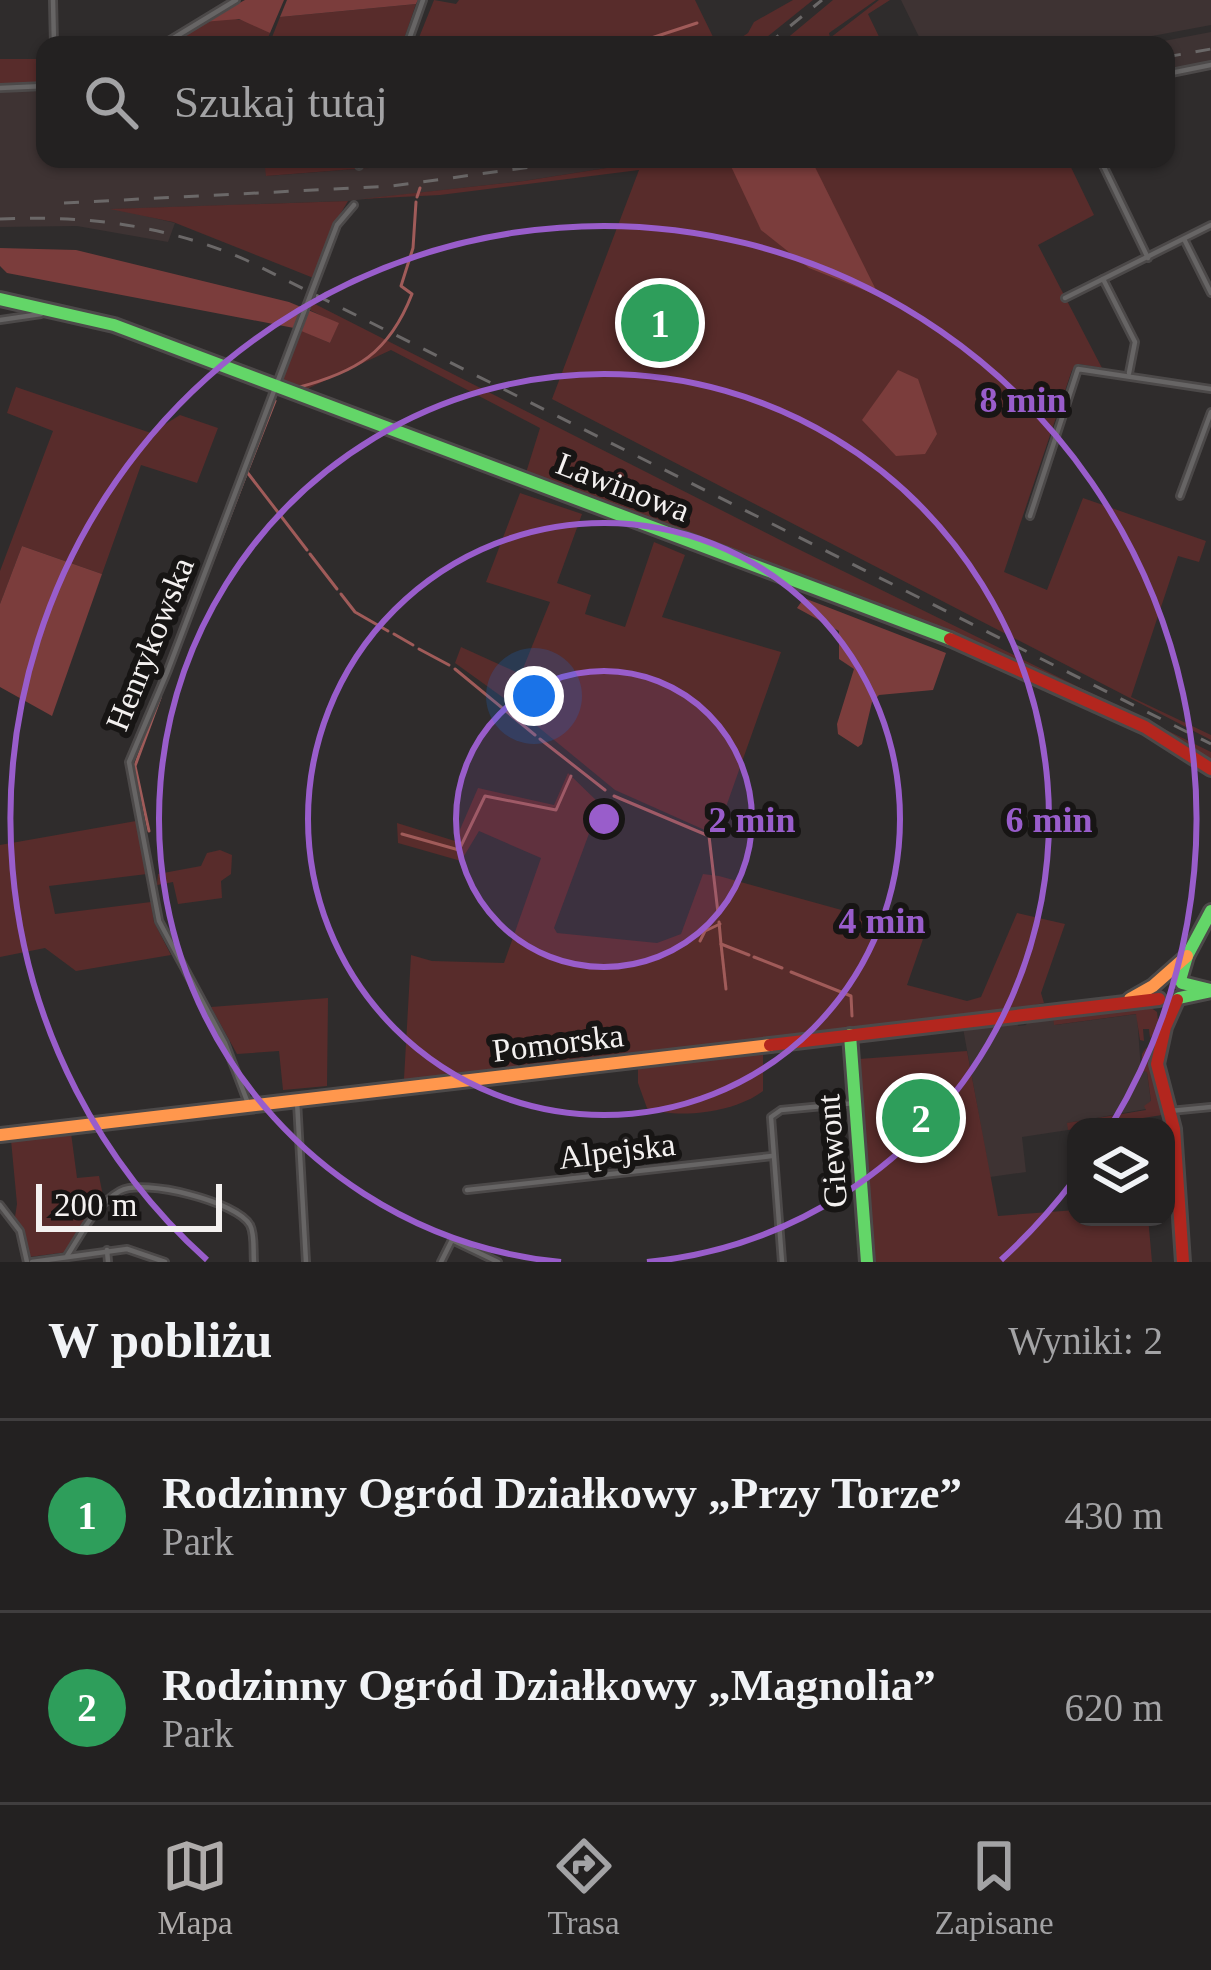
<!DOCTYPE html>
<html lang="pl">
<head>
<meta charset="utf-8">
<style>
	:root { --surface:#232121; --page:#2b292a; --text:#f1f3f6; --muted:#a3a3a5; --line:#403e3f; --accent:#afacab }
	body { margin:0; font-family:Georgia,serif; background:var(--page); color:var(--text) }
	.controls { position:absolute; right:36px; bottom:36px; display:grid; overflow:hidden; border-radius:24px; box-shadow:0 3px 9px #0004 }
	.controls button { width:108px; height:108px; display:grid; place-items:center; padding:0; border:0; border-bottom:3px solid var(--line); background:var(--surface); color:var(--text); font:60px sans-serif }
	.scale { position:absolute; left:36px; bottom:30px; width:186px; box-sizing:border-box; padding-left:12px; border:6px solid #f4f1f0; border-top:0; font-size:33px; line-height:42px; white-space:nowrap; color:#f4f1f0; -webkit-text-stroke:9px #171514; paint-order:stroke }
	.you { position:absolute; left:534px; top:696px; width:42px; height:42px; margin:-30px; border:9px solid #fff; border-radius:50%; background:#1a73e8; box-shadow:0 0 0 18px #1a73e833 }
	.badge { display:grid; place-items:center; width:78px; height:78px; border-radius:50%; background:var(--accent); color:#fff; font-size:39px; font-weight:700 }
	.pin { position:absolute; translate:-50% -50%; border:6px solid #fff; box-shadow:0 3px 12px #0006 }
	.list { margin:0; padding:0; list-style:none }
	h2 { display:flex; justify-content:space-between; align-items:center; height:156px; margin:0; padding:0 48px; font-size:51px }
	h2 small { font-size:39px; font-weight:400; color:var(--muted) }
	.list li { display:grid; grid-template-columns:78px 1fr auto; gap:36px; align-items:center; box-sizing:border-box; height:192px; padding:0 48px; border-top:3px solid var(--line) }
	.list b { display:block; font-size:45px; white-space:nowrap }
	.list p { margin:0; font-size:39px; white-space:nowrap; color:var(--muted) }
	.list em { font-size:39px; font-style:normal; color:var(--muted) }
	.icon { flex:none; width:66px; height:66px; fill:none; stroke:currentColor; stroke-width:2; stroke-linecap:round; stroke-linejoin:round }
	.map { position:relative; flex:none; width:1211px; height:1262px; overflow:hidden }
	.search { position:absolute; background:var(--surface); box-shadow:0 3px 9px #0004; left:36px; right:36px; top:36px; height:132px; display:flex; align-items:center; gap:30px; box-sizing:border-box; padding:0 42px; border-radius:24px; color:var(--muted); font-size:45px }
	.sheet { height:540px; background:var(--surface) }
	nav { display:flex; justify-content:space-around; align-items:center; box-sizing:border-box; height:168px; border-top:3px solid var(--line); background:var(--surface); font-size:33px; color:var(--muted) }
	nav a { display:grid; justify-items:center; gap:6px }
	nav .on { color:var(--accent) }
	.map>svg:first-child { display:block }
	.built { fill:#3e3333 }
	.green { fill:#582c2b }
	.forest { fill:#7b3d3c }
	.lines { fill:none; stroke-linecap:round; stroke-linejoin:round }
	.stream { stroke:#a05b59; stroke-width:3 }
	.street-casing { stroke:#4c4949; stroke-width:10 }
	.fast-casing { stroke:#4c4949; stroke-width:18 }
	.slow-casing { stroke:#4c4949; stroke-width:18 }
	.jam-casing { stroke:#4c4949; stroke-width:18 }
	.street { stroke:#676565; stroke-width:4.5 }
	.fast { stroke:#63d668; stroke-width:12 }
	.slow { stroke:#ff974d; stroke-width:12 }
	.jam { stroke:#b3261e; stroke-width:12 }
	.rail { stroke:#6b6868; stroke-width:3; stroke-dasharray:15 15; stroke-linecap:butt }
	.ring { fill:none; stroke:#995dcb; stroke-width:6 }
	.labels { text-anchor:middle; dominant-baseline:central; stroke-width:12; stroke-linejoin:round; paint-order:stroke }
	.street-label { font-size:33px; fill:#f4f1f0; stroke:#171514 }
	.centre { fill:#995dcb; stroke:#171514; stroke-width:6 }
	.ring-label { font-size:36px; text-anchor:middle; font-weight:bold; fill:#995dcb; stroke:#171514; stroke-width:12; stroke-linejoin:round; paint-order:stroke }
</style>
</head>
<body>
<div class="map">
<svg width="1211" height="1262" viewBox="0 0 1211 1262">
	<rect width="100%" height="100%" fill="#2f2c2c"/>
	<g class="built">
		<polygon points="901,0 1211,0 1211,25 1104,45 923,45"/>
		<polygon points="1211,32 1211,61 1166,70 1166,45 1143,45"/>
		<polygon points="45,91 45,159 264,159 267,176 483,159 640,159 638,163 524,181 348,201 117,209 175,223 168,242 77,226 0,227 0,92"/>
		<polygon points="1137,1014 1141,1071 1147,1072 1151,1102 1146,1109 1068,1123 1068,1130 1022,1137 1026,1172 990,1177 963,1028 1017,1022 1018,1026 1026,1025 1029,1020 1053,1018 1055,1025"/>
	</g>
	<g class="green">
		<polygon points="434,0 456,4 459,0 695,0 717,45 416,45"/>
		<polygon points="793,0 813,0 757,45 730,45 748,33 754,22"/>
		<polygon points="833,0 876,0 829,33 830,38 879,0 890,0 868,14 883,45 779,45"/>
		<polygon points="416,4 402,45 269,45 280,17"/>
		<polygon points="230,18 252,22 270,33 265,45 166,45 203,22"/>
		<polygon points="0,59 45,59 45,82 0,84"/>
		<polygon points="264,159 483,159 266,176"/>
		<polygon points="715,159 1067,159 1094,215 1038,245 1102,368 1079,364 1072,370 1004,572 1047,590 1083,498 1206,541 1199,562 1178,556 1131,697 1211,735 1211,740 552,399 639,170 440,195 361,199 524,181 638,163 677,168"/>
		<polygon points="348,201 335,223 316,279 173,222 110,209"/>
		<polygon points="309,301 792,546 1211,752 1211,765 1146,724 1002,659 525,476 540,428 391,350 309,388 309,395 285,386 280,378 300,330 330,343 338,324 306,308"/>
		<polygon points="16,387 151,433 180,415 218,428 197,483 141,465 102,574 22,546 0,604 0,571 53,431 7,413"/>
		<polygon points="520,493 582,514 557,583 591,595 585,614 625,627 654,542 685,555 662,617 781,652 716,835 615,790 509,703 550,602 486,582"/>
		<polygon points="461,647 516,672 505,699 455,663"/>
		<polygon points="568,773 600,804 554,928 557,933 657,943 681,934 703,874 719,876 856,914 923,939 907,985 967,1001 981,997 1017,913 1065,924 1041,993 1044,1003 985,1015 412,1083 404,1079 411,955 432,961 504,963 541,858 479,831 461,861 398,843 397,823 455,841 478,788 554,805"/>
		<polygon points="136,821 147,874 49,886 55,914 151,902 154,922 171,955 76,971 45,948 0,957 0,845"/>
		<polygon points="220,850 232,855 231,874 221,881 222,898 178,904 173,882 157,885 158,874 201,866 207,853"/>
		<polygon points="328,998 327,1086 283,1090 279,1051 237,1054 211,1007"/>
		<polygon points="1147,1005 1157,1012 1159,1028 1150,1038 1149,1029 1143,1029 1144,1041 1140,1040 1136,1014 1054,1025 1053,1016"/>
		<polygon points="1146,1048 1154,1049 1156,1075 1168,1114 1068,1130 1067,1123 1146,1110 1144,1106 1151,1101 1147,1072 1141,1071 1142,1054"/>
		<polygon points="967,1051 998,1216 1076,1210 1076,1217 1148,1217 1152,1262 875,1262 859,1059"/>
		<path d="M763 1052V1091C736 1112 678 1120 647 1108L638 1083V1068Z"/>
		<polygon points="71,1133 77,1178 99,1176 104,1201 68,1252 29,1257 15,1217 17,1204 11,1140"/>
	</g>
	<g class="forest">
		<polygon points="245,0 284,0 270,33 239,19 203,22"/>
		<polygon points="287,0 418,0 416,4 280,17"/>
		<polygon points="811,159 879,296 809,268 761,230 728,160"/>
		<polygon points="0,248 76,250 289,302 339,323 330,343 294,328 7,273 0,266"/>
		<polygon points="898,370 918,379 937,434 925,454 896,456 862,420"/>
		<polygon points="22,546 102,574 52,716 0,687 0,604"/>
		<polygon points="804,598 946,653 933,690 879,695 872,702 862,744 858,747 838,734 837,724 854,669 839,659 839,631 797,608"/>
	</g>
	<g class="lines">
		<g class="stream">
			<polyline points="630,45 697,23"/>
			<polyline points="417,197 420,188"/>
			<path d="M296 388C357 372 389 353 412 294L401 286 413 248 416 202"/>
			<polyline points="275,401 247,472 307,550"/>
			<polyline points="310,554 337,589"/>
			<polyline points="341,594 355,612 388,631"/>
			<polyline points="394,634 413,645"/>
			<polyline points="419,649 449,665"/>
			<polyline points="455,669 535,735"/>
			<polyline points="163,689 247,472"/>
			<polyline points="540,739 605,790"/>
			<polyline points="614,796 709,836 718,913"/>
			<polyline points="149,831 135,766 160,698"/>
			<polyline points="402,834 459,850 485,796 556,810 571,776"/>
			<polyline points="719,922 721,944 749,955"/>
			<polyline points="700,941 705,931 720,924"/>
			<polyline points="721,944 726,989"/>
			<polyline points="754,957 782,968"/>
			<polyline points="791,972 851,996 852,1016"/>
		</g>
		<defs>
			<g id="street">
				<polyline points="53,0 54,45"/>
				<polyline points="162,45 236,0"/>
				<polyline points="407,45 423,0"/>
				<polyline points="1166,74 1211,65"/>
				<polyline points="0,88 45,86"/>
				<polyline points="1100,159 1148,258"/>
				<polyline points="359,166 363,159"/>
				<polyline points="1184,239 1211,293"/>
				<polyline points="1103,279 1135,342 1129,373"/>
				<polyline points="1065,298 1211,225"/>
				<polyline points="0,320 41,314"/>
				<polyline points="1180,496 1211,412"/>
				<polyline points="1030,516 1078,369 1211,389"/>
				<polyline points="297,1101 306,1262"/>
				<polyline points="249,1106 225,1043 159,921 129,762 168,670 337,225 354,205"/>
				<polyline points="1170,1111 1211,1107"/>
				<polyline points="467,1190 772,1156"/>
				<polyline points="0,1205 20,1231 27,1262"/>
				<polyline points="107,1250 108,1262"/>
				<path d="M67 1256C82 1233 95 1205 120 1191 144 1178 238 1202 250 1225 255 1234 253 1251 254 1262"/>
				<polyline points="32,1262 127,1249 165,1262"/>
				<polyline points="441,1262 452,1240 498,1262"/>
				<polyline points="782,1262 771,1117 781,1110 855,1103"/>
			</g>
			<g id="fast">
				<polyline points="0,299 114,325 950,639"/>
				<polyline points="1180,980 1187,956 1211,911"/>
				<polyline points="1182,983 1210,990"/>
				<polyline points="1179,998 1211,991"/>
				<polyline points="850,1035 867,1262"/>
			</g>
			<g id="slow">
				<polyline points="1130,999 1153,986 1187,956"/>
				<polyline points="0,1135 770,1045"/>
			</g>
			<g id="jam">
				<polyline points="950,639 1145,727 1211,769"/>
				<polyline points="1177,1000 1165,1027 1157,1064 1174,1129 1183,1262"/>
				<polyline points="770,1045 1159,999"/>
			</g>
		</defs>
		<use href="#street" class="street-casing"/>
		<use href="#fast" class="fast-casing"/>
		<use href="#slow" class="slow-casing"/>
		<use href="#jam" class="jam-casing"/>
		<use href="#street" class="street"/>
		<use href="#fast" class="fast"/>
		<use href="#slow" class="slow"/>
		<use href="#jam" class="jam"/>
		<g class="rail">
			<polyline points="767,45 822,0"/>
			<polyline points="1166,57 1211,49"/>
			<polyline points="64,203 392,186 589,159"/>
			<path d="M0 219C87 215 166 225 246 260L1211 744"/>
		</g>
	</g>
	<circle cx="604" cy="819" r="148" fill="#995dcb" fill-opacity=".12"/>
	<g class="ring">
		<circle cx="604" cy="819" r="148"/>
		<circle cx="604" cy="819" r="296"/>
		<path d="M561 1262A445 445 0 1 1 647 1262"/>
		<path d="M1074 1180A593 593 0 0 1 1001 1260M207 1260A593 593 0 1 1 1112 1124"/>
	</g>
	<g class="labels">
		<g class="street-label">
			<text transform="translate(623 487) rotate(21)">Lawinowa</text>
			<text transform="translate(150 644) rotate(-68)">Henrykowska</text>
			<text transform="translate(558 1043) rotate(-7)">Pomorska</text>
			<text transform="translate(617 1151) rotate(-7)">Alpejska</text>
			<text transform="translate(832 1151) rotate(-94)">Giewont</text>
		</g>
	</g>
	<circle cx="604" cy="819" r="18" class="centre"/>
	<g class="ring-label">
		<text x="1023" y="412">8 min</text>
		<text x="752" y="832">2 min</text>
		<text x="1049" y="832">6 min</text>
		<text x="882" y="933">4 min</text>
	</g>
</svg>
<div class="controls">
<button><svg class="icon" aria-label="layers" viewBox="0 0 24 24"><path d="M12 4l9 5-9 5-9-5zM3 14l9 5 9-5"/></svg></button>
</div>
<div class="scale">200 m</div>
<div class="you"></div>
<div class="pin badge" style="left:660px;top:323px;background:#2e9e5b">1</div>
<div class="pin badge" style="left:921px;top:1118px;background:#2e9e5b">2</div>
<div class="search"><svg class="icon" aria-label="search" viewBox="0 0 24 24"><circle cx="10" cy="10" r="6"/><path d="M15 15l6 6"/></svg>Szukaj tutaj</div>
</div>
<section class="sheet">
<h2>W pobliżu<small>Wyniki: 2</small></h2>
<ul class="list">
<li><span class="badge" style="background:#2e9e5b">1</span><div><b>Rodzinny Ogród Działkowy „Przy Torze”</b><p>Park</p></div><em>430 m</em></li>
<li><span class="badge" style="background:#2e9e5b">2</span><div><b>Rodzinny Ogród Działkowy „Magnolia”</b><p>Park</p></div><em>620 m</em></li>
</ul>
</section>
<nav>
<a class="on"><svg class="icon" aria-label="map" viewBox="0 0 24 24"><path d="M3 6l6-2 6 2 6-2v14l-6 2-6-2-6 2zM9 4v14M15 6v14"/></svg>Mapa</a>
<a><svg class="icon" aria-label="directions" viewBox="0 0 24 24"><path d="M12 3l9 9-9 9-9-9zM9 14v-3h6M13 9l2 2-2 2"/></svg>Trasa</a>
<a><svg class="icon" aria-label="saved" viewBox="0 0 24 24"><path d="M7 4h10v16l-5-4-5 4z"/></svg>Zapisane</a>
</nav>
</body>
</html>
